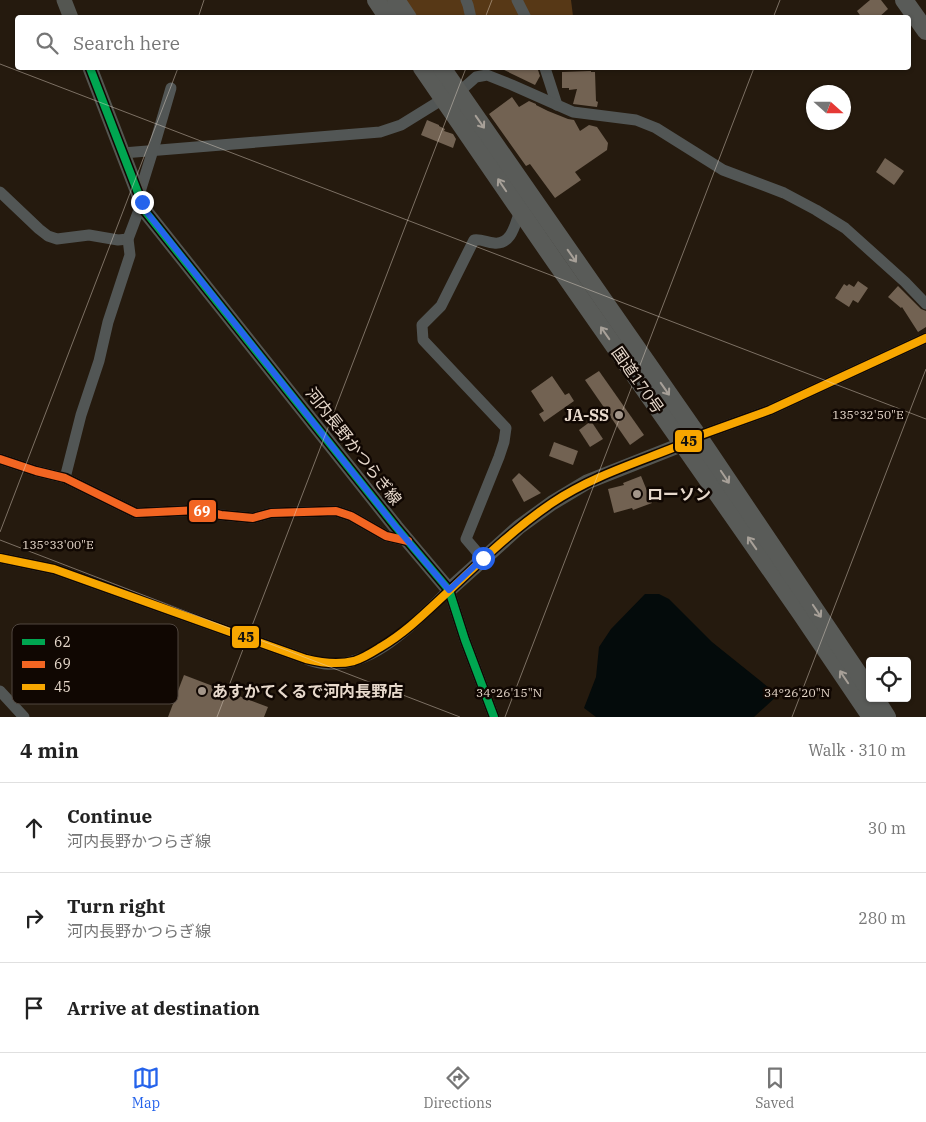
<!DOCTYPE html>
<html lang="en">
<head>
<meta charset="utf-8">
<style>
	:root { --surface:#fff; --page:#f2f2f2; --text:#222; --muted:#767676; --line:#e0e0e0; --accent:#2563eb }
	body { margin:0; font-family:"IBM Plex Serif","Noto Sans JP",serif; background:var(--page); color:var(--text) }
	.controls { position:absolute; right:15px; bottom:15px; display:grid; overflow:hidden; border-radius:5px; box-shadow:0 1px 4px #0004 }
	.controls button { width:45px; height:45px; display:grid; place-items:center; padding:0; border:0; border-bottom:1px solid var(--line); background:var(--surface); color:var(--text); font:25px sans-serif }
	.compass { position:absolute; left:806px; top:85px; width:45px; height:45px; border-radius:50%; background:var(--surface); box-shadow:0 1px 4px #0004; rotate:111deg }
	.stop { position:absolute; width:15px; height:15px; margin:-11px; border:4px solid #2563eb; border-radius:50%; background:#fff }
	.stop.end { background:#2563eb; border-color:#fff; box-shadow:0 1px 5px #0008 }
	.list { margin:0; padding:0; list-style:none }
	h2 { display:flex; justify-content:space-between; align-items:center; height:65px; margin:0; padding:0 20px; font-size:21px }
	h2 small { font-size:16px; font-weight:400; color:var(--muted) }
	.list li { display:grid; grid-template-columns:32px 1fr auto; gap:15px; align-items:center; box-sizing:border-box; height:90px; padding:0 20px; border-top:1px solid var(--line) }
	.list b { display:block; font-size:19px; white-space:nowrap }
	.list p { margin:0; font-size:16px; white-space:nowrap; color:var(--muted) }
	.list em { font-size:16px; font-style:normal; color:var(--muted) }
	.icon { flex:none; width:28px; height:28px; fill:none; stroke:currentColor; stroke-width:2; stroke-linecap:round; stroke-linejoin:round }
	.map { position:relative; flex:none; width:926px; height:717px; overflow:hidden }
	.search { position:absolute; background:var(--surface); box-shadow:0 1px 4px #0004; left:15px; right:15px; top:15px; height:55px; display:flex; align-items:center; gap:12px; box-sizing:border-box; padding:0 18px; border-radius:5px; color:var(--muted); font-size:19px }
	.sheet { height:335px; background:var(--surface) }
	nav { display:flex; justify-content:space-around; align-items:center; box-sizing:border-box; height:70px; border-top:1px solid var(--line); background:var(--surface); font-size:14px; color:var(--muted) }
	nav a { display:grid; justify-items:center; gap:2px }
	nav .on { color:var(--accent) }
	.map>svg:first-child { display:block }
	.green { fill:#573816 }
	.water { fill:#040b0b }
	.building { fill:#726252 }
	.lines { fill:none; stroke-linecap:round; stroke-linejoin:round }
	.minor { stroke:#525655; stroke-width:11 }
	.major { stroke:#545651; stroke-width:15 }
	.highway { stroke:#595b58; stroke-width:18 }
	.bus-1-casing { stroke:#100702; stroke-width:11 }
	.bus-2-casing { stroke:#100702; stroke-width:11 }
	.bus-3-casing { stroke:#100702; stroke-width:11 }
	.bus-1 { stroke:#00a651; stroke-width:8 }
	.bus-2 { stroke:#f26522; stroke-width:8 }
	.bus-3 { stroke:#f7a600; stroke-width:8 }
	.oneway { stroke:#a7a098 }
	.route { stroke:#2563eb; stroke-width:6 }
	.ticks { fill:none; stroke:#e7d9cc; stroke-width:1; stroke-opacity:0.45 }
	.poi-dot { fill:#a3968a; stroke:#100702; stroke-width:2 }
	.labels { text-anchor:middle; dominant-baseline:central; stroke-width:5; stroke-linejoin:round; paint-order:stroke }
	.street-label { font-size:16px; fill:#e7d9cc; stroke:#100702 }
	.poi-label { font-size:16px; font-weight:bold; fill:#e7d9cc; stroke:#100702; text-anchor:start }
	.key { fill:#100702; stroke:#50463f; stroke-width:1 }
	.key-label { font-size:14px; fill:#e7d9cc }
	.ticks-label { font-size:12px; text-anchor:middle; fill:#e7d9cc; stroke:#100702; stroke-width:5; stroke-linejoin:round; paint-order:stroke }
	.line-badge { stroke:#100702; stroke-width:2 }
	.badge-label { font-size:14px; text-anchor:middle; font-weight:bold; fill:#fff }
	.pale-badge-label { font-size:14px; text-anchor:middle; font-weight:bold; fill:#111 }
</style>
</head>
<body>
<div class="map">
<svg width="926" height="717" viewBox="0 0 926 717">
	<rect width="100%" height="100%" fill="#251a0e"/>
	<polygon class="green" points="373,0 571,0 573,16 572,18 410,17"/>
	<polygon class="water" points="645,594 659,594 669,599 712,642 778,695 754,717 596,717 584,708 596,677 599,647 611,629"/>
	<g class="building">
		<polygon points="870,0 881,0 888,9 878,18 862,18 857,11"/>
		<polygon points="500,68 532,68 538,70 540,76 535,85"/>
		<polygon points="591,71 591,72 595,72 596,101 598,102 597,107 573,104 577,89 569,90 569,88 562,88 562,72"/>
		<polygon points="512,97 519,107 529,101 536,104 536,105 548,111 568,119 574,120 580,131 589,125 597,127 608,143 607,150 575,172 581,180 555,198 530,164 526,166 489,114"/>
		<polygon points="427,120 439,125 439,126 445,129 444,131 453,134 456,139 453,148 421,135"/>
		<polygon points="885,158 904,171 894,185 876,172"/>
		<polygon points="858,281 868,288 858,303 853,300 849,307 835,298 844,284 847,286 849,284 854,287"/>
		<polygon points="898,286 921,309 926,311 926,327 918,332 902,307 901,308 888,297"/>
		<polygon points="599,371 644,435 630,445 585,380"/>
		<polygon points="552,376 565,395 569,393 574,401 544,422 539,414 544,411 531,391"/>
		<polygon points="591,421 603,439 590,447 579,430"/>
		<polygon points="554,442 578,451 573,465 549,456"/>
		<polygon points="519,473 541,493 524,502 512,480"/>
		<polygon points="641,476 652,503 633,510 632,508 614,513 608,489 624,485 623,483"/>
		<polygon points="184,675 268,707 264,717 168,717"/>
	</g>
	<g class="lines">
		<g class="minor">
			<polyline points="466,0 468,5 471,18"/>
			<polyline points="517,0 526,18"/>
			<polyline points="545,68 557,105"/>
			<polyline points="123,153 380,132 401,125 443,99 459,92 476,77 487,75 512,85 573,112 636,120 656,128 723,170 784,193 816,210 845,228 905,282 926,304"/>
			<polyline points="0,192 39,229 48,236 57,239 89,235 118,240 128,239"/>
			<polyline points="139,195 153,150 171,88"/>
			<polyline points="698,436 770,410 926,338"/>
			<polyline points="0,459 36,471 65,478 136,513 199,510 221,515 253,518 271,513 336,511 351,516 386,536 408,541"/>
			<polyline points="65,478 81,415 99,361 108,322 130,255 128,239 142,202"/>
			<path d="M0 558 54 569 306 659C312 661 318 663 325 664 375 668 416 621 449 590L465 640 494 717"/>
			<path d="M483 559 466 539 499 457 504 442 506 428 423 340 422 325 441 306 474 240C481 239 486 242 494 243 512 245 515 224 520 211"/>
			<polyline points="0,691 24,717"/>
		</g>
		<g class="major">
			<polyline points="64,0 71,18"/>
			<polyline points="90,68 145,211 396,527 449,590 519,527 552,503 587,482 683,444 692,439"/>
		</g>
		<g class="highway">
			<polyline points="376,0 388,18"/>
			<polyline points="396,0 408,18"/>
			<polyline points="904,0 926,31"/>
			<polyline points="422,68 554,260 800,612 871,717"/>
			<polyline points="442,68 698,436 870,691"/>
			<polyline points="875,698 887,717"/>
		</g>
		<defs>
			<polyline id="bus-1" points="90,68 145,211 396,527 449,590 465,640 494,717"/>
			<polyline id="bus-2" points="0,459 36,471 65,478 136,513 199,510 221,515 253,518 271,513 336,511 351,516 386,536 408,541"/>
			<path id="bus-3" d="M0 558 54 569 306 659C322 663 338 665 354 661 364 658 373 652 381 647 408 631 428 610 451 589 483 559 515 528 552 503 592 476 639 462 683 444L698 436 770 410 926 338"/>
		</defs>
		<use href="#bus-1" class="bus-1-casing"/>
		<use href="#bus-2" class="bus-2-casing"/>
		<use href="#bus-3" class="bus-3-casing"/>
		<use href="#bus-1" class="bus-1"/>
		<use href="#bus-2" class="bus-2"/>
		<use href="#bus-3" class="bus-3"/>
	</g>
	<defs><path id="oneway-shaft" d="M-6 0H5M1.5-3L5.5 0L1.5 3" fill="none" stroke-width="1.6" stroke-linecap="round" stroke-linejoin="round" transform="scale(1.25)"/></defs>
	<g class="oneway">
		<use href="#oneway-shaft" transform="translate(480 122) rotate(55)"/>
		<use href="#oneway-shaft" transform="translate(502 185) rotate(-124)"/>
		<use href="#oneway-shaft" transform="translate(572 256) rotate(55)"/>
		<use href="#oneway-shaft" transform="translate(605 333) rotate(-125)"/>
		<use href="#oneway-shaft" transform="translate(665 389) rotate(55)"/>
		<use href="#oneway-shaft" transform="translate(725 477) rotate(56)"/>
		<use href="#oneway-shaft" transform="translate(752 543) rotate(-125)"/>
		<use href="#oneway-shaft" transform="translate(817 611) rotate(56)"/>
		<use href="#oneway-shaft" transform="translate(844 677) rotate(-124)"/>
	</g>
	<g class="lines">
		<polyline class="route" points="142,202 145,210 396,527 449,590 483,558"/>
	</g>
	<path class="ticks" d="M198 18 204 0M485 18 492 0M773 18 780 0M0 64 926 419M0 532 178 68M0 540 460 717M217 717 466 68M505 717 754 68M792 717 926 369"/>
	<g class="poi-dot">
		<circle cx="619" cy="415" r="5"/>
		<circle cx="637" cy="494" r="5"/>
		<circle cx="202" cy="691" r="5"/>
	</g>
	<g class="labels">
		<g class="street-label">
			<text transform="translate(638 380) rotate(55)">国道170号</text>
			<text transform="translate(354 446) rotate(52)">河内長野かつらぎ線</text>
		</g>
		<g class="poi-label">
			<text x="609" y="415" text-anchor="end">JA-SS</text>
			<text x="647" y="494">ローソン</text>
			<text x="212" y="691">あすかてくるで河内長野店</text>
		</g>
	</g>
	<rect x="12" y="624" width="166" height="80" rx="8" class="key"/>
	<rect x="22" y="639" width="23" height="6" fill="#00a651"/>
	<rect x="22" y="661" width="23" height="7" fill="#f26522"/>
	<rect x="22" y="684" width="23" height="6" fill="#f7a600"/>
	<g class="key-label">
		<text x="54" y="647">62</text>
		<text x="54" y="669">69</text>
		<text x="54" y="692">45</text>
	</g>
	<g class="ticks-label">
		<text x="868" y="419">135°32'50"E</text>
		<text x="58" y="549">135°33'00"E</text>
		<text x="509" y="697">34°26'15"N</text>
		<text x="797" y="697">34°26'20"N</text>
	</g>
	<g class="line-badge">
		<rect x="674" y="429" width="29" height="24" rx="5" fill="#f7a600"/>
		<rect x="188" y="499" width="29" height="24" rx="5" fill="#f26522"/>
		<rect x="231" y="625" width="29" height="24" rx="5" fill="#f7a600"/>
	</g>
	<g class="badge-label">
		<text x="202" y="516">69</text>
	</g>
	<g class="pale-badge-label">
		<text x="689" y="446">45</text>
		<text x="246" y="642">45</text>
	</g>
</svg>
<div class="controls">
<button><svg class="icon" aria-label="locate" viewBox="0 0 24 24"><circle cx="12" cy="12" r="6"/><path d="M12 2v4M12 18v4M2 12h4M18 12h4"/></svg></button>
</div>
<svg class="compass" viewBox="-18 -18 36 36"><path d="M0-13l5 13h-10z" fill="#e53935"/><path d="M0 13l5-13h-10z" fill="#767676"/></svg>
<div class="stop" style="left:483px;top:558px"></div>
<div class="stop end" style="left:142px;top:202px"></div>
<div class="search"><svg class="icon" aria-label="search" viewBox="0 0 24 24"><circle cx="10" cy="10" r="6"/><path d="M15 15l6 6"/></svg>Search here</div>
</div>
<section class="sheet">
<h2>4 min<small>Walk · 310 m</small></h2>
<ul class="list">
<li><svg class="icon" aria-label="ahead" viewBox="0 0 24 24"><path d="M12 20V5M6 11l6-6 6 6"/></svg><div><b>Continue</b><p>河内長野かつらぎ線</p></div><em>30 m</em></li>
<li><svg class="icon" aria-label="right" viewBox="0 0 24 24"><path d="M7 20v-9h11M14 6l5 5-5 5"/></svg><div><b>Turn right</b><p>河内長野かつらぎ線</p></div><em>280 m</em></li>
<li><svg class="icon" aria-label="arrive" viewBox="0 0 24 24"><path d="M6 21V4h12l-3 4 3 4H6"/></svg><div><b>Arrive at destination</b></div></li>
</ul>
</section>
<nav>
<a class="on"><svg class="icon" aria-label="map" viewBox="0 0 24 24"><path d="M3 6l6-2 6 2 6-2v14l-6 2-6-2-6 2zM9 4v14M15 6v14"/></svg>Map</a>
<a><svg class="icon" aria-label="directions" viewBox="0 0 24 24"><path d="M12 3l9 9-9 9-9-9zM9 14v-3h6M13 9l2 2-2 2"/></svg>Directions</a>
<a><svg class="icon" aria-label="saved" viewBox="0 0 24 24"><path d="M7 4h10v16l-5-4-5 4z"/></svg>Saved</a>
</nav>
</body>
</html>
